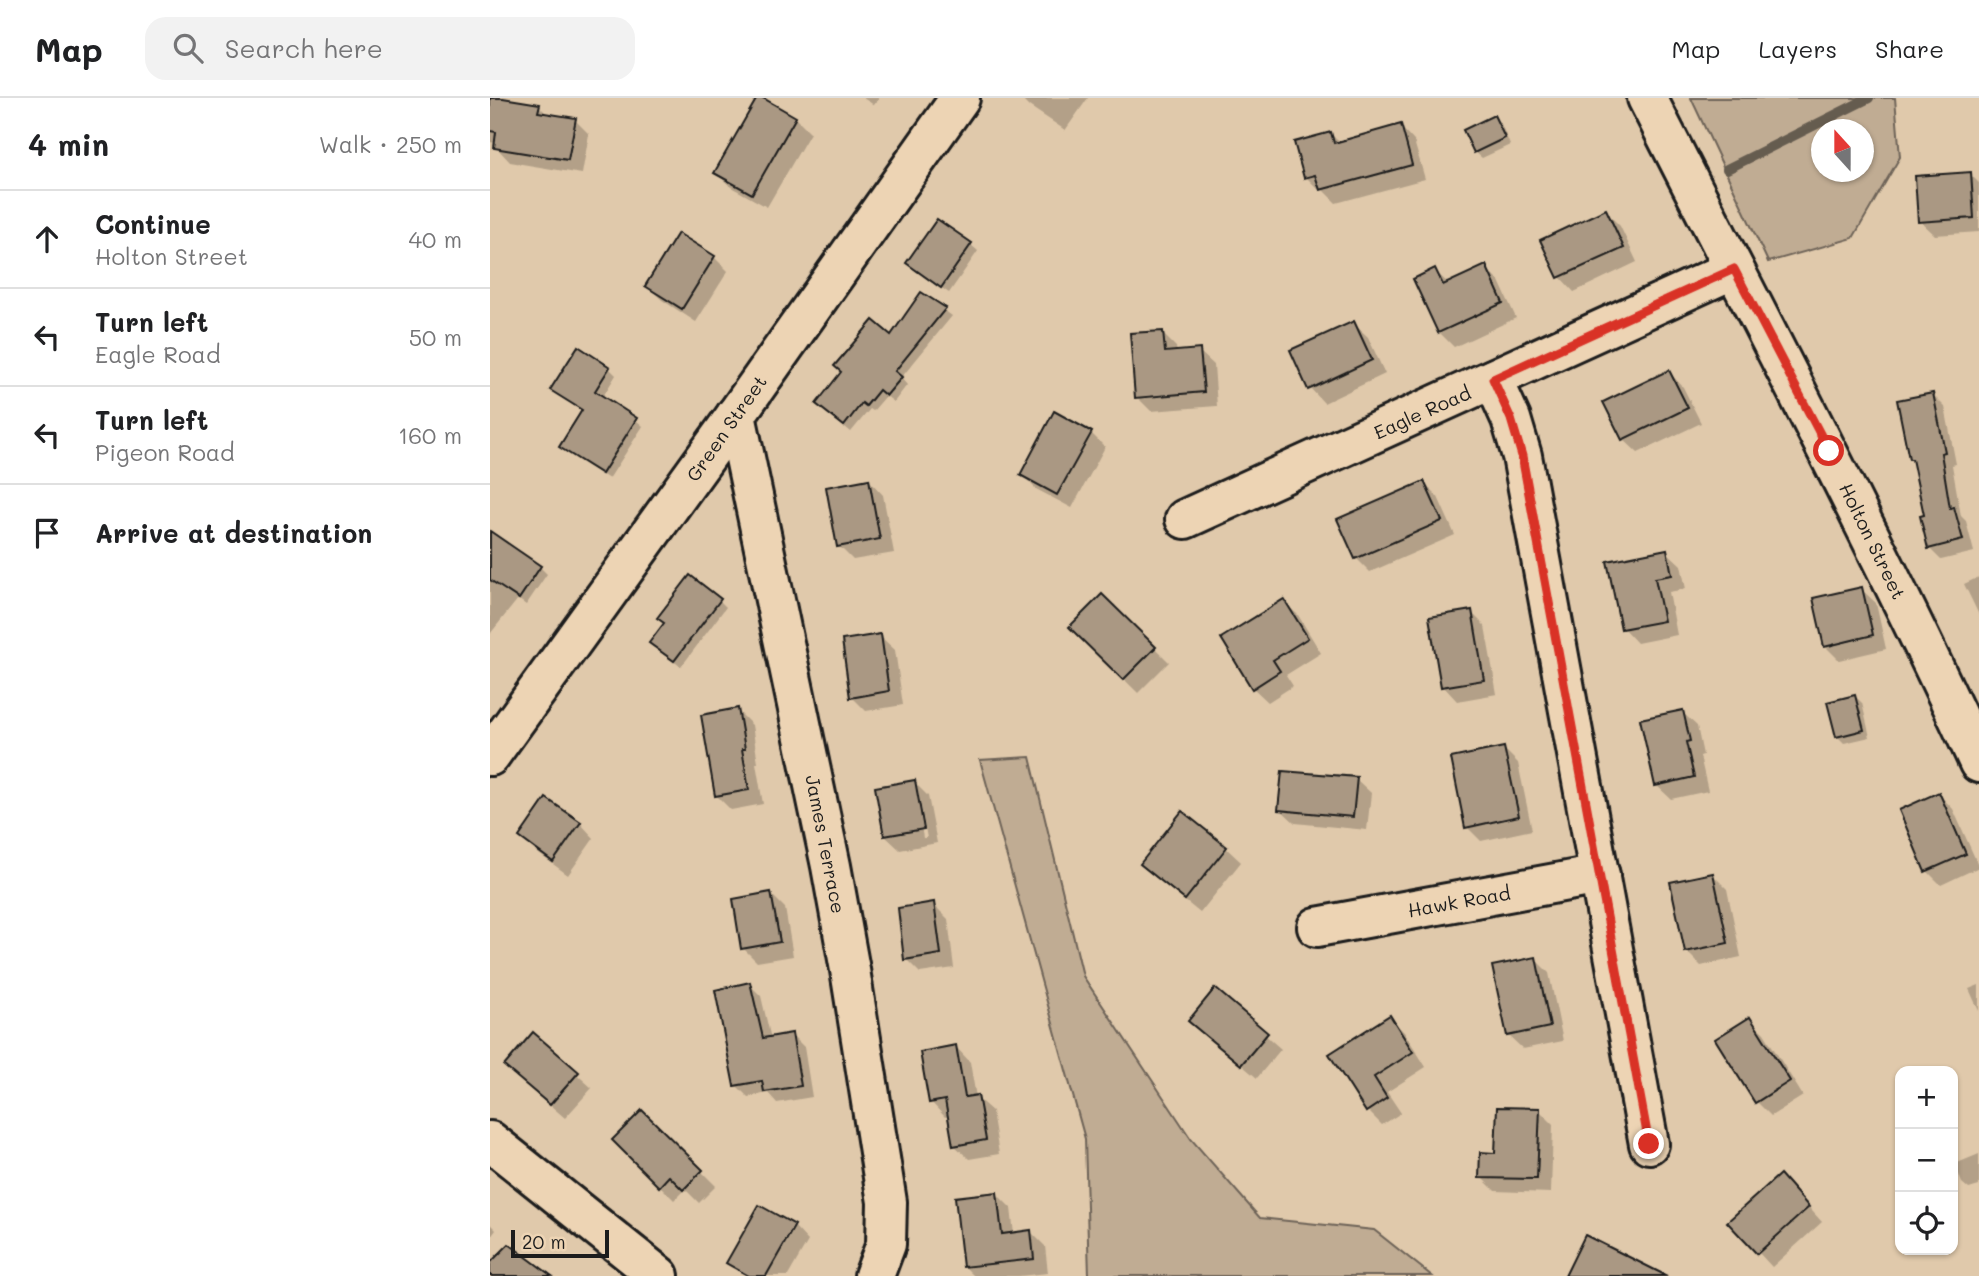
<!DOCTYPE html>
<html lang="en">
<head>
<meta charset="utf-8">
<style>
	:root { --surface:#fff; --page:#f2f2f2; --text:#202124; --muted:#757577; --line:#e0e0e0 }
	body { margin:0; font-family:Mali,sans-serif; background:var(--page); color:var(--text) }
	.controls { position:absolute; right:21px; bottom:21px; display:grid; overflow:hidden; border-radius:14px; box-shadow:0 2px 5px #0004 }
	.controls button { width:63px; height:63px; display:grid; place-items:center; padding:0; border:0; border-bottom:2px solid var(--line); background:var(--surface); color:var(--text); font:35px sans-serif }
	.compass { position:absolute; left:1321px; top:21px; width:63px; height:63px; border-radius:50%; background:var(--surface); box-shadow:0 2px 5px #0004; rotate:339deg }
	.scale { position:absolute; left:21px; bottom:18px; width:98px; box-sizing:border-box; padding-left:7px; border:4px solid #1c1c1c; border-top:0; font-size:19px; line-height:24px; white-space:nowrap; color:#1c1c1c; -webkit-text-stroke:5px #edd4b4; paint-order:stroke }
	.stop { position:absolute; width:21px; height:21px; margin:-16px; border:5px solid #d93025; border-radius:50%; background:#fff }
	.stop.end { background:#d93025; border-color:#fff; box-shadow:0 2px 7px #0008 }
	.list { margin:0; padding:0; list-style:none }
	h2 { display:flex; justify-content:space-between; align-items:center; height:91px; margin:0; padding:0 28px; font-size:30px }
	h2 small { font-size:23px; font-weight:400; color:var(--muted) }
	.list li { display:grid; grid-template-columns:46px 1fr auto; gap:21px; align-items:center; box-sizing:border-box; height:98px; padding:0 28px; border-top:2px solid var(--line) }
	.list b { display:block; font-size:26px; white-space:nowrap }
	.list p { margin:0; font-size:23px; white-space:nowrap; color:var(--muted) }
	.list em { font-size:23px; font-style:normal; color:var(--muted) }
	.icon { flex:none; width:38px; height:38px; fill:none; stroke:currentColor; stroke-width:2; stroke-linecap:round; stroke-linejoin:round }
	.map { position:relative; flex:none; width:1489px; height:1178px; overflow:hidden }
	header { display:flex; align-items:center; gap:42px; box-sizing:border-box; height:98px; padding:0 35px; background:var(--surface); border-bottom:2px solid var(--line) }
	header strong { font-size:33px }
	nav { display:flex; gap:38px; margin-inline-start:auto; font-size:24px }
	.search { width:490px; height:63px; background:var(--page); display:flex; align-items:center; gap:18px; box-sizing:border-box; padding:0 24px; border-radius:21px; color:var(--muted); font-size:26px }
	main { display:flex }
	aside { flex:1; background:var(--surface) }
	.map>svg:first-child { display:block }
	.green { fill:#c0ac93; stroke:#6e6458; stroke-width:2; fill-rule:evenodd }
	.shadow { fill:#0003; fill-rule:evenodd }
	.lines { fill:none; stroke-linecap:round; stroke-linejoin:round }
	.stream { stroke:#655c50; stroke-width:10 }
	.building { fill:#aa9883; stroke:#1c1c1c; stroke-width:2 }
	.minor-casing { stroke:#1c1c1c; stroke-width:44 }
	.minor { stroke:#edd4b4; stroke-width:38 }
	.route { stroke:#d93025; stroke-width:9 }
	.labels { text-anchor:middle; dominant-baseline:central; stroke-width:7; stroke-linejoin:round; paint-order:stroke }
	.street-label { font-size:19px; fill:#1c1c1c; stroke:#edd4b4 }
</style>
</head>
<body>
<header>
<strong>Map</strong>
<div class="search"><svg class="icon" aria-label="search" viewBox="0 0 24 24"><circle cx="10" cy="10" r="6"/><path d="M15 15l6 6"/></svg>Search here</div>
<nav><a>Map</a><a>Layers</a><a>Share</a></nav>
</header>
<main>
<aside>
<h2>4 min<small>Walk · 250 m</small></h2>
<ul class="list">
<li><svg class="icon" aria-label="ahead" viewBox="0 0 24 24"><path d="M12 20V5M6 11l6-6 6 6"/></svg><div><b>Continue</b><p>Holton Street</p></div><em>40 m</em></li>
<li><svg class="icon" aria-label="left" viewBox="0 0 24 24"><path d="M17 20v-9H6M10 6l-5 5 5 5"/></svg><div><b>Turn left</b><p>Eagle Road</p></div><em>50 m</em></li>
<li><svg class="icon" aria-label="left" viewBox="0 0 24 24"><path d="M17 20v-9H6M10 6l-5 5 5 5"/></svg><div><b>Turn left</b><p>Pigeon Road</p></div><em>160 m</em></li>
<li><svg class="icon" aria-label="arrive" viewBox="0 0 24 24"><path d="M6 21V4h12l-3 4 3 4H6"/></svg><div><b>Arrive at destination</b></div></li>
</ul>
</aside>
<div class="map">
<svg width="1489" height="1178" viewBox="0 0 1489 1178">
	<rect width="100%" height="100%" fill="#e0c9ab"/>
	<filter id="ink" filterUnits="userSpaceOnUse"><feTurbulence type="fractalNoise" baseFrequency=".0143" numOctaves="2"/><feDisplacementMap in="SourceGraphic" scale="14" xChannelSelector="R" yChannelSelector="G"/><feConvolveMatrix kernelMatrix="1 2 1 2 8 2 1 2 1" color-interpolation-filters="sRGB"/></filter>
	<g filter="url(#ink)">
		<g class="green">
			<path d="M1201 0H1405L1410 59 1363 140 1278 164ZM1332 32H1374V74H1332Z"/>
			<polygon points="540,659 593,878 701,1041 770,1120 884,1132 942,1178 599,1178 595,1041 490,662"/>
		</g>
		<g class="shadow">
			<polygon points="0,0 49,8 58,17 85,22 99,36 92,76 20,64 6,49 6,45 0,44"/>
			<polygon points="269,0 305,20 320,35 277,109 241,89 226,75"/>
			<polygon points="373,0 389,0 384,7"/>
			<polygon points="537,0 598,0 574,34 575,32 539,8 539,9 534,4"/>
			<polygon points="1004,19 1011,26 1020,47 992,60 985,54"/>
			<polygon points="910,28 924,43 935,81 846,105 833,92 830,93 816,79 841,36 850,45"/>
			<polygon points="1480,76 1489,85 1489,134 1445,137 1430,123"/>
			<polygon points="1116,114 1130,128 1147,164 1084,194 1070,179 1053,143"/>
			<polygon points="447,124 481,147 488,153 459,195 425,172 418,165"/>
			<polygon points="224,159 238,173 206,224 172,202 157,188"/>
			<polygon points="995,169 1009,183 1026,220 964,249 949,234 945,173 959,186"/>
			<polygon points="432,196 462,218 411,280 417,287 404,304 396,298 383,313 380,311 361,334 335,312 353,275 401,240"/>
			<polygon points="863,225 878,239 895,276 834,305 820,290"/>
			<polygon points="672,235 686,249 687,255 709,253 724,267 727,308 661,313 647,299"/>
			<polygon points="88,251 119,270 126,277 112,300 146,322 153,328 119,381 78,355 72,348 94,314 69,298 62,291"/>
			<polygon points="1179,274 1193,289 1211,325 1148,355 1133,341"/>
			<polygon points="1443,297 1455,309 1466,366 1462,367 1471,418 1476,423 1484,454 1451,462 1439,450 1436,418 1425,365 1421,360"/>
			<polygon points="601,335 615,349 582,410 546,391 532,377"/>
			<polygon points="379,382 393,397 404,455 363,462 349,448"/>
			<polygon points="934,385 948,399 965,437 880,474 866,460"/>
			<polygon points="0,435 50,469 57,476 36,507 28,501 0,536"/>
			<polygon points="1176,453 1191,467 1196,491 1179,494 1187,537 1147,545 1133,530"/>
			<polygon points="1489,479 1489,517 1474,486"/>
			<polygon points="1371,491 1386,505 1396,551 1349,562 1335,548"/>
			<polygon points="612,498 679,564 648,595 581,529"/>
			<polygon points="229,502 236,509 191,569 168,551"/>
			<polygon points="793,503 808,517 831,555 796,577 803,588 778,604 763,590"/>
			<polygon points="981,514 995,528 1007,596 967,603 953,588"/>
			<polygon points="390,538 405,552 413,607 376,613 362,599"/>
			<polygon points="1365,598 1372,605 1380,639 1354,645 1347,638"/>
			<polygon points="247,612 262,627 268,665 266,665 273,706 241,712 227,698"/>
			<polygon points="1192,614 1207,628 1213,657 1210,658 1218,693 1181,701 1166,687"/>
			<polygon points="1014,651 1028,665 1042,732 991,743 977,729"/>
			<polygon points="866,681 881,695 877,732 805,725 790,711"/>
			<path d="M424 684 438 698 447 745 410 752 395 738ZM426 698H429L437 740H433Z"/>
			<polygon points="1449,696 1463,711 1489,769 1451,787 1437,773"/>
			<polygon points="57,702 90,725 104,740 78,777 45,753 31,739"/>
			<polygon points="693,715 736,750 751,764 710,815 667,780 653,766"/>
			<polygon points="1223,777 1237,791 1251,859 1211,868 1196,853"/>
			<polygon points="281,796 295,810 303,858 267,864 253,850"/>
			<polygon points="443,806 458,821 464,870 430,875 416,861"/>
			<polygon points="1045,861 1059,875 1073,943 1033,951 1018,937"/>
			<polygon points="259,886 271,898 281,941 302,937 314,949 322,999 287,1005 278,995 258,999 246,987"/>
			<polygon points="1489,887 1489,913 1479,891"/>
			<polygon points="725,893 791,951 767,980 700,923"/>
			<polygon points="899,919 914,934 936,969 897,994 911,1015 892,1027 878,1013 842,957"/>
			<polygon points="1259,921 1274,935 1313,998 1281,1018 1267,1004 1227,941"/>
			<polygon points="43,937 102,990 75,1020 31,982"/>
			<polygon points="466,949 480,964 486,999 502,1013 509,1056 479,1061 464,1047 459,1018 455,1019 441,1004"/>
			<polygon points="1049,1012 1063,1026 1061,1095 1005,1093 991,1079"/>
			<polygon points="152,1014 226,1088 209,1105 195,1091 184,1102 124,1042"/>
			<polygon points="1489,1056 1489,1088 1479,1091 1472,1085 1465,1066"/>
			<polygon points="1304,1093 1332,1124 1282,1169 1240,1124"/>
			<polygon points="506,1095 521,1110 524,1136 541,1134 555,1148 558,1175 529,1178 484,1178 474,1168"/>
			<polygon points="0,1126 6,1132 0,1140"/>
			<polygon points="304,1128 318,1143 298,1178 264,1178"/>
		</g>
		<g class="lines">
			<polyline class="stream" points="1237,71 1379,0"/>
		</g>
		<g class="building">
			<polygon points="0,0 13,0 50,6 48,14 86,20 78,62 4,50 6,34 0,33"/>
			<polygon points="267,0 273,0 306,19 262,96 224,75"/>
			<polygon points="1004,17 1015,40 984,55 973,32"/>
			<polygon points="911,26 922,67 830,92 825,77 814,80 804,44 841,34 844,45"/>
			<polygon points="1481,74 1484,120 1428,124 1425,78"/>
			<polygon points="1116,111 1134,150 1068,180 1050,142"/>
			<polygon points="447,121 482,145 451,190 416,165"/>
			<polygon points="188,135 225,158 192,211 155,188"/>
			<polygon points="996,167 1013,205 948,235 923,181 945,170 953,187"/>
			<polygon points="431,194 456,210 405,273 412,279 396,298 389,292 376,308 372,305 354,328 326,306 351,274 344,268 383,222 401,237"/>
			<polygon points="864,223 882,262 818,292 800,252"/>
			<polygon points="673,233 675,254 710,251 714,294 645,300 640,235"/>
			<polygon points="88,248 120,269 105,293 147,320 112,376 69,349 92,312 60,292"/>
			<polygon points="1179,272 1198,310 1132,342 1113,304"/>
			<polygon points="1443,295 1455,354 1451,355 1460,410 1464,409 1473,442 1438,451 1430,418 1434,417 1422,361 1419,361 1407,302"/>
			<polygon points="564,313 602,334 567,397 530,377"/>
			<polygon points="379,381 390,441 347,449 336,389"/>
			<polygon points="934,383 952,423 865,461 847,421"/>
			<polygon points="0,433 51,468 29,501 0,482"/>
			<polygon points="1177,451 1182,477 1165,480 1174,523 1131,531 1117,463"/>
			<polygon points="200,477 231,501 184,563 159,545 174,525 167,520"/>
			<polygon points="1372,489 1383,537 1334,549 1323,500"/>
			<polygon points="612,496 666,549 633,582 579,529"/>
			<polygon points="794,501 818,540 783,562 790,573 762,591 731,540"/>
			<polygon points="982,512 994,582 951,589 939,519"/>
			<polygon points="391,536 399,593 360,600 352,542"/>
			<polygon points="1365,597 1374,632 1346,639 1337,604"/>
			<polygon points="248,610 255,651 252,651 259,692 225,698 211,617"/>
			<polygon points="1193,612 1200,643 1196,644 1204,679 1165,688 1150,621"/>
			<polygon points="1014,649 1029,718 975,730 961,660"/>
			<polygon points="792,673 867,679 863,719 788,712"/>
			<polygon points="425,682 434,731 394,738 385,689"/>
			<polygon points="1449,694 1476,756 1435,774 1409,712"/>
			<polygon points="56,700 91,724 63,764 29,739"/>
			<polygon points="692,713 737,749 695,802 650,766"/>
			<polygon points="1223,775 1238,845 1195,854 1180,784"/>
			<polygon points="281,794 290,844 251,851 243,801"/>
			<polygon points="444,804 451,856 414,862 408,810"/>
			<polygon points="1046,859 1060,929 1017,938 1002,868"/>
			<polygon points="260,884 273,940 302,935 311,988 274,994 272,983 244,988 225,892"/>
			<polygon points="725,890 778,935 751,967 698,923"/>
			<polygon points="900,917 923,954 884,979 897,1000 876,1014 839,956"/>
			<polygon points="1260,919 1300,983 1265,1005 1225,941"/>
			<polygon points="43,934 89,974 60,1007 14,968"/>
			<polygon points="466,947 475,999 488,997 496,1042 463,1048 455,1002 439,1005 430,954"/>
			<polygon points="1007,1009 1050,1010 1047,1081 989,1080 990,1054 1005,1055"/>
			<polygon points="152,1012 213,1072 193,1092 179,1078 169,1089 122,1042"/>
			<polygon points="1290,1076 1319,1109 1267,1156 1237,1124"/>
			<polygon points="507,1094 512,1136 541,1132 544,1161 473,1169 465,1099"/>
			<polygon points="269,1107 305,1127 276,1178 259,1178 236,1165"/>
			<polygon points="1095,1137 1177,1178 1075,1178"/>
			<polygon points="19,1146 62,1178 0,1178 0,1165"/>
		</g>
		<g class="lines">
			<defs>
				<g id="minor">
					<path d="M1157 0C1269 221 1385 440 1489 665"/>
					<polyline points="1003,281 1021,321 1032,358 1159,1046"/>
					<polyline points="246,317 341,768 360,872 397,1104 396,1146 384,1178"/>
					<polyline points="695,421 1244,171"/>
					<polyline points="0,658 246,317 470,0"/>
					<polyline points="827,829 1110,777"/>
					<polyline points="0,1043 169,1178"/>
				</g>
			</defs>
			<use href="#minor" class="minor-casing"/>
			<use href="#minor" class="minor"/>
		</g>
	</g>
	<g class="lines" filter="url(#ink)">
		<polyline class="route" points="1159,1046 1032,358 1021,321 1003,281 1244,171 1339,353"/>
	</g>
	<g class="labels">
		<g class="street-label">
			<text transform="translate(932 314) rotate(-24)">Eagle Road</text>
			<text transform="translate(236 330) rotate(-55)">Green Street</text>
			<text transform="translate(1383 443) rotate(64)">Holton Street</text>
			<text transform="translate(336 746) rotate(79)">James Terrace</text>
			<text transform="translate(969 803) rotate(-10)">Hawk Road</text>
		</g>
	</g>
</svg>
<div class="controls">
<button>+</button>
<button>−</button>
<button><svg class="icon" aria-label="locate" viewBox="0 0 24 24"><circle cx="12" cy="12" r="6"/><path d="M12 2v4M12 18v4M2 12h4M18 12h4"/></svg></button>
</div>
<svg class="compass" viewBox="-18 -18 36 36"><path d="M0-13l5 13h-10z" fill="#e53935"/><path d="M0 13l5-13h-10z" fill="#757577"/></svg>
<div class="scale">20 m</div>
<div class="stop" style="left:1339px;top:353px"></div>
<div class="stop end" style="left:1159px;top:1046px"></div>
</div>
</main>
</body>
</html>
